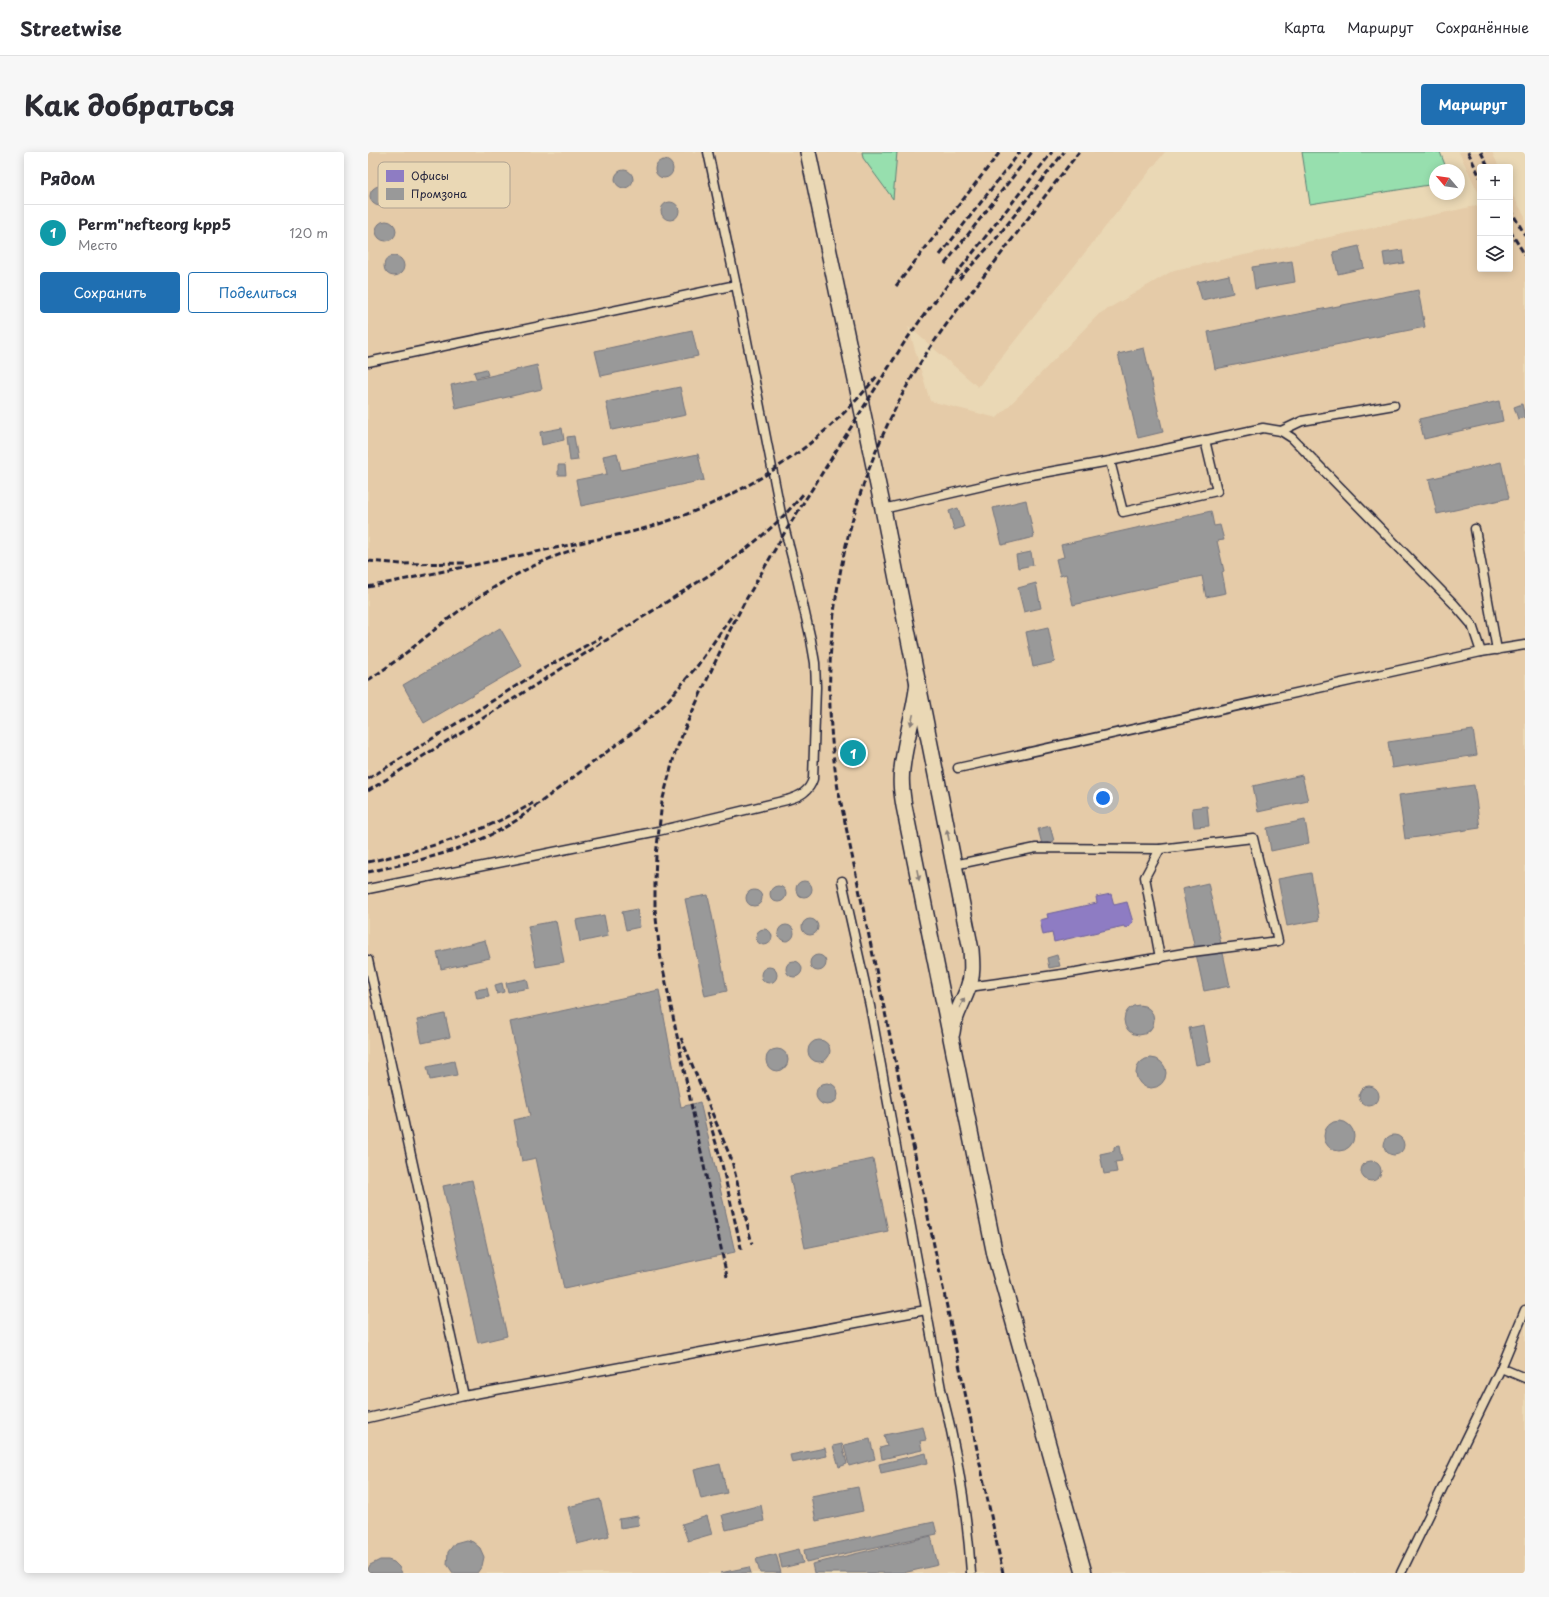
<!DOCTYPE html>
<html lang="ru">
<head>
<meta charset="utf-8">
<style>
	:root { --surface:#fff; --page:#f7f7f7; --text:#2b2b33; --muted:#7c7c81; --line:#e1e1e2; --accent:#1f6fb2 }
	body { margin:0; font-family:"Playpen Sans",sans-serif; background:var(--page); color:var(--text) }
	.controls { position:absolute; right:12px; top:12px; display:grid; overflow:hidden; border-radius:4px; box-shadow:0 2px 10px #0003 }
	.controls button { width:36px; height:36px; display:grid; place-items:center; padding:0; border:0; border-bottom:1px solid var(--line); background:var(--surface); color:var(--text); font:20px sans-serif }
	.compass { position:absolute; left:1061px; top:12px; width:36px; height:36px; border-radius:50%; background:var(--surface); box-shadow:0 2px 10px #0003; rotate:299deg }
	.you { position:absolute; left:735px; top:646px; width:14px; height:14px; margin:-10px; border:3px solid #fff; border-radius:50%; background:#1a73e8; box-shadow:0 0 0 6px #1a73e833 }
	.badge { display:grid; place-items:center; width:26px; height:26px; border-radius:50%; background:var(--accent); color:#fff; font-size:13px; font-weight:700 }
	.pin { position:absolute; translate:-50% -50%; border:2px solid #fff; box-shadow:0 1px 4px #0006 }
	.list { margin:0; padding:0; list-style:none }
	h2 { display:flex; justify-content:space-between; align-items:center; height:52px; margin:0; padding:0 16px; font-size:17px }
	h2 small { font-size:13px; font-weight:400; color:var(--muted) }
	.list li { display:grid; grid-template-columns:26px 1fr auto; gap:12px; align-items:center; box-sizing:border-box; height:56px; padding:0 16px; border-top:1px solid var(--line) }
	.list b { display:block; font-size:15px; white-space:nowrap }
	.list p { margin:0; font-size:13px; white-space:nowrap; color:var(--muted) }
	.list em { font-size:13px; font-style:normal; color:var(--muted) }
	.actions { display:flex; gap:8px; padding:12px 16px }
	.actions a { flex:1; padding:9px 0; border:1px solid var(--accent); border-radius:4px; text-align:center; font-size:14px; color:var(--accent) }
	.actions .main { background:var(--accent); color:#fff }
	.icon { flex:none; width:22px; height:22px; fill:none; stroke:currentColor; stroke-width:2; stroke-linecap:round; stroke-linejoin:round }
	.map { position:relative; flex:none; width:1157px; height:1421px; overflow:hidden; border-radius:4px }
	header { display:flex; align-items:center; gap:24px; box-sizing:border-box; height:56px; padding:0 20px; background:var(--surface); border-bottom:1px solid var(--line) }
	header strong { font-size:19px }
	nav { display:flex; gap:22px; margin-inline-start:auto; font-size:14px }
	.intro { display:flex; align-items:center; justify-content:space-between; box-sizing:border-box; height:96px; padding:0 24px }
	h1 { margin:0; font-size:28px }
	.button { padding:10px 18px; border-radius:4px; background:var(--accent); color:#fff; font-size:14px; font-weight:700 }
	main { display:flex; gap:24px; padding:0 24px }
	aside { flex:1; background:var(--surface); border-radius:4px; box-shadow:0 2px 10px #0003 }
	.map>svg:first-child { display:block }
	.built { fill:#e5cba8 }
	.green { fill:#97dfae; stroke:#5c8074 }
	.offices { fill:#8e7cc3; stroke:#6e619a }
	.industry { fill:#999; stroke:#75757d }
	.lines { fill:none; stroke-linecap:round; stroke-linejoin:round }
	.service-casing { stroke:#22223b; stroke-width:11 }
	.minor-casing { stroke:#22223b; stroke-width:18 }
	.service { stroke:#ead8b5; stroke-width:8 }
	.minor { stroke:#ead8b5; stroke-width:15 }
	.rail { stroke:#22223b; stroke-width:3; stroke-dasharray:6 3; stroke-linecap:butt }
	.oneway { fill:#867d78 }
	.key { fill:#ead8b5; stroke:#aea190; stroke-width:1 }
	.key-label { font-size:11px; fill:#22223b }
</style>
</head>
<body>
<header>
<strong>Streetwise</strong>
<nav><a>Карта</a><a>Маршрут</a><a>Сохранённые</a></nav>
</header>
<div class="intro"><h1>Как добраться</h1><a class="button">Маршрут</a></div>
<main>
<aside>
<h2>Рядом<small></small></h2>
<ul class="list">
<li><span class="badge" style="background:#0f9aa8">1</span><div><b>Perm&quot;nefteorg kpp5</b><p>Место</p></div><em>120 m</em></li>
</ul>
<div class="actions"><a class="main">Сохранить</a><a>Поделиться</a></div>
</aside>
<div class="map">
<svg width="1157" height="1421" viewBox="0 0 1157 1421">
	<rect width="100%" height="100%" fill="#ead8b5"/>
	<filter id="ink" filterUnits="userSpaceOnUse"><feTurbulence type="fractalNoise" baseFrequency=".025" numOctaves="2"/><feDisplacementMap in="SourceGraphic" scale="8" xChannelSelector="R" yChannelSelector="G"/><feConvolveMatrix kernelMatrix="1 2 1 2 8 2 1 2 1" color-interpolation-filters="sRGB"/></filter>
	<g filter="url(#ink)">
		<g class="built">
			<polygon points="0,0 797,0 610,235 540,174 562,249 629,266 731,162 806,118 1112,53 1112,117 1142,117 1142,39 1157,64 1157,1421 0,1421"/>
			<polygon points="1091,0 1124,0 1131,15 1112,15 1112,44"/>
		</g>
		<g class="green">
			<polygon points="494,0 529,0 525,47 495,6"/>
			<polygon points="934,0 1072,0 1079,18 1067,18 1067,32 942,52"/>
		</g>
		<polygon class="offices" points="743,742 746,753 759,750 765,770 760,775 757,776 756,774 686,790 684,781 675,783 672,768 680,766 679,762 729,751 728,745"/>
		<g class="industry">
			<circle cx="296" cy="17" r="9"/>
			<circle cx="256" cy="27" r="9"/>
			<circle cx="12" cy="44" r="10"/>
			<circle cx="302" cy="59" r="9"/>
			<circle cx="18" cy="79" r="10"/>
			<polygon points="991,94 996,116 970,122 965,100"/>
			<polygon points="1034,98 1036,111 1017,114 1015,101"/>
			<circle cx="26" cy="114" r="10"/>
			<polygon points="924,109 927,130 887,137 884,115"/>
			<polygon points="861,123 865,141 834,148 829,130"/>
			<polygon points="1050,138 1057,175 847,217 840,180"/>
			<polygon points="324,178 330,204 233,224 227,199"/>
			<polygon points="776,196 795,280 770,286 750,202"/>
			<polygon points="169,213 174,237 88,257 83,233"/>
			<polygon points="118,217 120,223 108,226 106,220"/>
			<polygon points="312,235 318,263 244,278 238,250"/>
			<polygon points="1131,249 1135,269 1056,287 1051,267"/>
			<polygon points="1154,252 1157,265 1150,267 1146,255"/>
			<polygon points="194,276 196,288 174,293 172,280"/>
			<polygon points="206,284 210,308 202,309 199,285"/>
			<polygon points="249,301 253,318 330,302 336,328 213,354 208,328 239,322 235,304"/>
			<polygon points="1133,310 1141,346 1069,362 1061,327"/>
			<polygon points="190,313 197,313 198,323 190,323"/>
			<polygon points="658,348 666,385 634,393 625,356"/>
			<polygon points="590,356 596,375 586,378 581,359"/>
			<polygon points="843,359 846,374 852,373 856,388 849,389 856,419 854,420 858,441 838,445 834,424 705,453 698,422 692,424 688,407 696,405 693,393"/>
			<polygon points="663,400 665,413 650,416 648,403"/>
			<polygon points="668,431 673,456 656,460 650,436"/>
			<polygon points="680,475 687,510 665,515 658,480"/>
			<polygon points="132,476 154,514 56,571 35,533"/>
			<polygon points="1105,578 1109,603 1024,616 1020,590"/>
			<polygon points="492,591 495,607 478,611 474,594"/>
			<polygon points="934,623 940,649 890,660 885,634"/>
			<polygon points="1106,633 1112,676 1037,687 1031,643"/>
			<polygon points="839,654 841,674 826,675 824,656"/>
			<polygon points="937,668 941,691 903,699 899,676"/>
			<polygon points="682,674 686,689 674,692 670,677"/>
			<polygon points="943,721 951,768 919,774 910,727"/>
			<circle cx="436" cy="737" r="8"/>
			<polygon points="840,731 862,834 836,839 814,737"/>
			<circle cx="410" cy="742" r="8"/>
			<circle cx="386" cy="746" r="8"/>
			<polygon points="340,743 359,839 337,844 317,747"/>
			<polygon points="269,757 272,775 258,778 254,760"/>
			<polygon points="236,763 240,784 212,790 208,768"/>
			<circle cx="442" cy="775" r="8"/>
			<polygon points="188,769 196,810 168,815 160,774"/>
			<circle cx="418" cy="781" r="8"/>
			<circle cx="396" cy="785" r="8"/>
			<polygon points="117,788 122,806 73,817 69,800"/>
			<circle cx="450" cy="811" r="8"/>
			<polygon points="689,803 692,814 681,816 679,806"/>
			<circle cx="426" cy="817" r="8"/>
			<circle cx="401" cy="823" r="8"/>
			<polygon points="159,827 161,836 140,840 138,831"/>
			<polygon points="134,831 136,840 129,842 127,833"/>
			<polygon points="119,836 121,845 109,847 107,838"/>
			<polygon points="291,838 313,955 332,950 367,1100 196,1137 168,1006 154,1009 146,968 162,964 142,870"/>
			<circle cx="771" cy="868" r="15"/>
			<polygon points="77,862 82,885 54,891 49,868"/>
			<polygon points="836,873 843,910 828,913 821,876"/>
			<circle cx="451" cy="899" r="11"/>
			<circle cx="409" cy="908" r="11"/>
			<circle cx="783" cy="921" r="15"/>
			<polygon points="86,909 89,923 62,928 59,915"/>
			<circle cx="459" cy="942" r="11"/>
			<circle cx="1001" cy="944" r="10"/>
			<circle cx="971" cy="984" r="15"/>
			<circle cx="1026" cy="993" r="10"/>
			<polygon points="751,994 754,1009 747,1010 749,1020 736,1022 732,1002 746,999 746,995"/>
			<polygon points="505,1007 520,1079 437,1096 422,1024"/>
			<circle cx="1003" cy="1019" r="10"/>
			<polygon points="104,1028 139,1184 110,1191 75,1034"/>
			<polygon points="555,1275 558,1288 552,1289 554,1298 514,1307 512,1296 519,1294 516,1283"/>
			<polygon points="502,1287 507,1307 481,1314 476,1293"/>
			<polygon points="474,1292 479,1312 471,1315 465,1294"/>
			<polygon points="457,1296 459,1304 424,1311 422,1303"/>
			<polygon points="558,1301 560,1311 513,1321 511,1312"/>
			<polygon points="352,1312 359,1341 333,1347 326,1318"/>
			<polygon points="490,1335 495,1359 448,1369 443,1344"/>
			<polygon points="232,1347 241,1384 209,1392 200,1355"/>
			<polygon points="393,1353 396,1369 358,1378 354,1363"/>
			<polygon points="270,1364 271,1373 252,1376 251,1367"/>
			<polygon points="339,1364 344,1382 320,1389 314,1372"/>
			<polygon points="566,1370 569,1382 438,1410 436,1398"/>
			<polygon points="563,1384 570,1413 535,1421 446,1421 444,1412"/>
			<polygon points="98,1388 105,1390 112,1396 116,1405 114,1414 109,1421 85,1421 79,1412 80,1400 87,1391"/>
			<polygon points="431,1397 435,1411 414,1416 411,1402"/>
			<polygon points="408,1402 413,1421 392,1421 388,1407"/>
			<polygon points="12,1408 20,1408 26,1410 31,1415 34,1421 0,1421 0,1417 2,1413"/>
			<polygon points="381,1415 383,1421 352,1421"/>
		</g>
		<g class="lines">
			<defs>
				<g id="service">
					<polyline points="0,210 368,133"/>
					<polyline points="913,279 934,269 1026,253"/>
					<polyline points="742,309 755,360 849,339 837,288"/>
					<polyline points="515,357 658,324 742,309 895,276 913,279 924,286 1086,452 1104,473 1113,500"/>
					<polyline points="1107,377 1129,498"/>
					<polyline points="590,616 1113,500 1157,493"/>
					<polyline points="586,713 668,696 792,697"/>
					<path d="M474 729 502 854 573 1237C589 1297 599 1358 603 1421"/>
					<path d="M0 737 290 679 419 648C432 644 441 640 445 627L448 535 447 511 443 488 426 413 414 367 368 133 340 0"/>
					<polyline points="0,808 96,1244"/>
					<polyline points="601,835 708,820 816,801 910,789 885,686 792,697 777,725 792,806"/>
					<polyline points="1133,1216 1157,1226"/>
					<polyline points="0,1266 96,1244 558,1158"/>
					<polyline points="1033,1421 1133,1216 1157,1158"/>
				</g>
				<g id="minor">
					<path d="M440 0 515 357 603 798C604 811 605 824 600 836 595 851 585 865 584 881"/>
					<path d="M550 530C547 559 537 588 534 617 532 630 534 642 536 654L627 1103 716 1421"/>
				</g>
			</defs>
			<use href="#service" class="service-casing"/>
			<use href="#minor" class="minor-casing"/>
			<use href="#service" class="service"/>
			<use href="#minor" class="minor"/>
			<g class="rail">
				<polyline points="1100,0 1112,25"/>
				<polyline points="1113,0 1120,15"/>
				<polyline points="1142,57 1157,83"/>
				<polyline points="1142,79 1157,103"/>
				<polyline points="572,103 652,0"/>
				<polyline points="577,112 664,0"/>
				<polyline points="591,127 627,88 696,0"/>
				<polyline points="528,134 632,0"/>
				<polyline points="0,409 34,412 96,411"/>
				<path d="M0 435 259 381C357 357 446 303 509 224"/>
				<path d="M0 528C27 511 50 491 75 471 115 440 159 413 207 397"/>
				<polyline points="0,627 175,517 234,485"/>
				<path d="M0 639 357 413C386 392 413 369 436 341"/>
				<path d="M0 710C58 697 113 682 165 651"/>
				<path d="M0 720C54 708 102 698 149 668L269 577 296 553 330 513 365 462"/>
				<polyline points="313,886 364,1009 384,1092"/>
				<polyline points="339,961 353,1008 374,1100"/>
				<polyline points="359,1125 292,802 287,757 287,728 288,704 294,650 307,601 320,569 361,480 376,451 417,380 536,191 556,163 684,0"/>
				<path d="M635 1421 470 637C446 490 474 342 551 213 573 177 600 144 627 110 655 73 683 36 711 0"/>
			</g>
		</g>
		<defs><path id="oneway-solid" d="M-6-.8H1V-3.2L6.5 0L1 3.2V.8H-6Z"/></defs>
		<g class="oneway">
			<use href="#oneway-solid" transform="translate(544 568) rotate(103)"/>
			<use href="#oneway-solid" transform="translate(580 683) rotate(-101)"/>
			<use href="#oneway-solid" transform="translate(550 723) rotate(79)"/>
			<use href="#oneway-solid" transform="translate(594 851) rotate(-64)"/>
		</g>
	</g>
	<rect x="10" y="10" width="132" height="46" rx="6" class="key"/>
	<rect x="18" y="18" width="18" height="12" fill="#8e7cc3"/>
	<rect x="18" y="36" width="18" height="12" fill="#999"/>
	<g class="key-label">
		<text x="43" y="28">Офисы</text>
		<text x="43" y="46">Промзона</text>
	</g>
</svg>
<div class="controls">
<button>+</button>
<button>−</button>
<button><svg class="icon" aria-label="layers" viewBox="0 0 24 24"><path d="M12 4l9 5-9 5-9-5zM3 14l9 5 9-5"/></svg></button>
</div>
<svg class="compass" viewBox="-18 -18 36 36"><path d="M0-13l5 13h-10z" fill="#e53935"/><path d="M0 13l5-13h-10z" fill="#7c7c81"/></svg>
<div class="you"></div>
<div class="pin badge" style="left:485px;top:601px;background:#0f9aa8">1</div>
</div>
</main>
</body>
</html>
